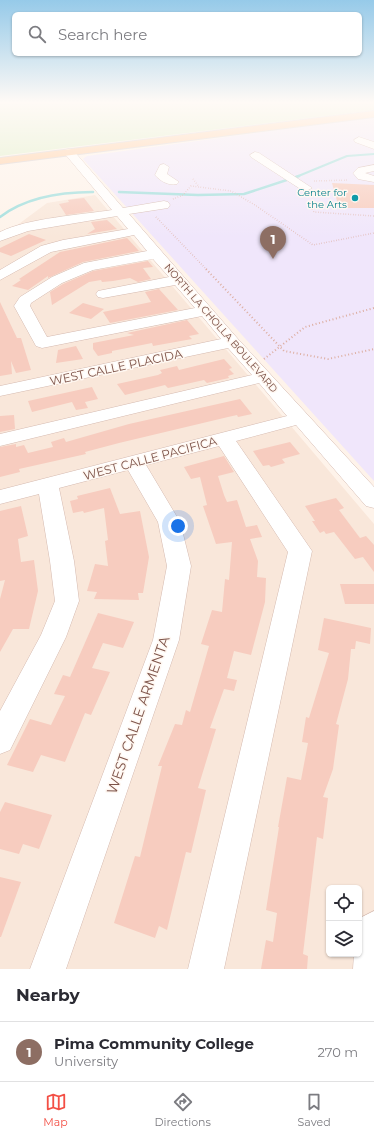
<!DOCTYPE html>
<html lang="en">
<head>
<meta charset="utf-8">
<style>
	:root { --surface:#fff; --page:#f7f7f7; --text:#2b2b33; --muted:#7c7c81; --line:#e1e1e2; --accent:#f34f45 }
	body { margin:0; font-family:Montserrat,sans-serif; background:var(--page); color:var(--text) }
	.controls { position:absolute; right:12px; bottom:12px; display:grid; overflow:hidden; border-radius:6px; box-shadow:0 1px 3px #0004 }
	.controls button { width:36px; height:36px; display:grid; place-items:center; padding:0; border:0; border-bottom:1px solid var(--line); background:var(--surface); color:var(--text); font:20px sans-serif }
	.you { position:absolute; left:178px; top:526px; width:14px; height:14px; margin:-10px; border:3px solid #fff; border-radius:50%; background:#1a73e8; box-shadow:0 0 0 6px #1a73e833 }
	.badge { display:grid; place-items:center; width:26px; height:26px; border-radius:50%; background:var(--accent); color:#fff; font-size:13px; font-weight:700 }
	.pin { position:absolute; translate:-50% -33px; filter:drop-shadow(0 1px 2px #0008) }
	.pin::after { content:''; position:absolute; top:21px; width:14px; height:12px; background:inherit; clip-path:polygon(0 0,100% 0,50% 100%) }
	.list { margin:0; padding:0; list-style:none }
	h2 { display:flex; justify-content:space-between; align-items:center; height:52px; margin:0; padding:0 16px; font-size:17px }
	h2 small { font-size:13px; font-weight:400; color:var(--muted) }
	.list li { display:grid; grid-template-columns:26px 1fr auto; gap:12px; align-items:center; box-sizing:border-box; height:60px; padding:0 16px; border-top:1px solid var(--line) }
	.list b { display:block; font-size:15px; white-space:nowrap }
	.list p { margin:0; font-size:13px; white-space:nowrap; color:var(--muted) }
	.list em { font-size:13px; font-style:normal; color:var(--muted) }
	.icon { flex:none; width:22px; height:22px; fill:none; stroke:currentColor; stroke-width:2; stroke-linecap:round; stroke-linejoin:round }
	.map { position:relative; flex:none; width:374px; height:969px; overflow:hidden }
	.search { position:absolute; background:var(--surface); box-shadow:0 1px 3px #0004; left:12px; right:12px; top:12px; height:44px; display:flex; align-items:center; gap:10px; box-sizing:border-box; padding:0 14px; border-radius:6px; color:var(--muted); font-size:15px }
	.sheet { height:112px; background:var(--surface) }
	nav { display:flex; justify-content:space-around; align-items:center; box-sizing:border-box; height:56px; border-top:1px solid var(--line); background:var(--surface); font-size:11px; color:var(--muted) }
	nav a { display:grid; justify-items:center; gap:2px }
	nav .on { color:var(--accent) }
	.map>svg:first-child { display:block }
	.residential { fill:#f9e7da; fill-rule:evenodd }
	.education { fill:#f0e6fb }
	.green { fill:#ddefc6 }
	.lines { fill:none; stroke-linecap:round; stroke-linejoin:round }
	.stream-far1 { stroke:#a0dedd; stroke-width:2 }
	.stream { stroke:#a0dedd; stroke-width:2.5 }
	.building { fill:#f7ccbf }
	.minor-casing { stroke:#d5bab0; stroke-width:1 }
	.major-casing { stroke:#dbcfcc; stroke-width:2 }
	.path-far1 { stroke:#ddaea1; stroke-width:1.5; stroke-dasharray:0.5 2; stroke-linecap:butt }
	.path { stroke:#ddaea1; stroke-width:2; stroke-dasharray:1 2.5; stroke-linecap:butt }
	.minor { fill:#fff; fill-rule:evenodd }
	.major { fill:#ffcca0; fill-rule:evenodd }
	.culture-dot { fill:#0f9aa8; stroke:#fff8f2; stroke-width:1.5 }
	.labels { text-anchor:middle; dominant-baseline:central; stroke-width:3; stroke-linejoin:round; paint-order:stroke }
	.far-culture-label { font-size:10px; fill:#0d838f; stroke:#fff8f2; text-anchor:end }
	.far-street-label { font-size:10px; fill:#7d5349; stroke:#fff8f2 }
	.street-label { font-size:12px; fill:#7d5349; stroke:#fff8f2 }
	.near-street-label { font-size:14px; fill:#7d5349; stroke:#fff8f2 }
</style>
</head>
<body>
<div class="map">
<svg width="374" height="969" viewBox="0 0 374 969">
	<rect width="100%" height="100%" fill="#fef3ea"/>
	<path class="residential" d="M95 195 374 524V969H0V238L47 203ZM329 888H359V954H329Z"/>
	<polygon class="education" points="374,117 374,481 83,159 87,156"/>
	<polygon class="green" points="0,103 374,103 374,110 0,156"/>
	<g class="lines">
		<polyline class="stream-far1" points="296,177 347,156 374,154"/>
		<g class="stream">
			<polyline points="119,192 198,195 244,194 299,176"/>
			<path d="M0 217C26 197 60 192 93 192"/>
		</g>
	</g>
	<g class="building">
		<polygon points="332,183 374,185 374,208 339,208"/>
		<polygon points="84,198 94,211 66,215 59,204 69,202 68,200"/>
		<polygon points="107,220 117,229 87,234 95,229 91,222"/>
		<polygon points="29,234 46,240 11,256 0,252 0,248"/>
		<polygon points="127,238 139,251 83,262 48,278 48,276 28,290 12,286 21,280 19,279 60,252"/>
		<polygon points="148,261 153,267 143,268 151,279 138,282 130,278 113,281 102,282 101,280 89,282 52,305 50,292 63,284 93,271"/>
		<polygon points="159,289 178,310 110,323 103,312 151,302 145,292"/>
		<polygon points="0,302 17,338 21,338 31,370 16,373 11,361 12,374 0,376"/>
		<polygon points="83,303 104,309 91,319 69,313"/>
		<polygon points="187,320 199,334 189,336 192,339 153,346 152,343 112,351 112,353 98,356 93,349 93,343 134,335 127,333"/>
		<polygon points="76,346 83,359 56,363 58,350"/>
		<polygon points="224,359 232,368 229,369 234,374 228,376 229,378 207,383 204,380 168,388 165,385 125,395 117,384 158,375 162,373 160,370 177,366 179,370"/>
		<polygon points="92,387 98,399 85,402 88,408 76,410 72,402 32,412 28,401"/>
		<polygon points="240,399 252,414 238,417 237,415 228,417 119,443 85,452 86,454 19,469 20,472 0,477 0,447 16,444 16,447 24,445 28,453 53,447 51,442 64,438 66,442 129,424"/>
		<polygon points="14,415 15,429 0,432 0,416"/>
		<polygon points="290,442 300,454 282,459 285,463 271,467 269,465 263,466 253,451"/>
		<polygon points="224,456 234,472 218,476 224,495 227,502 237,500 246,527 257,525 262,537 250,539 258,561 257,577 266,578 265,602 251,655 234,651 227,678 237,680 234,691 224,689 210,728 216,729 198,788 206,790 191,853 186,852 167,930 159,926 155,938 114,923 135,856 140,857 162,766 158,766 175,724 182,725 186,710 190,712 209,646 201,644 212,610 222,612 225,579 229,580 232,542 216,544 203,506 207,505 200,477 191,479 184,467"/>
		<polygon points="110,488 120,514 140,511 149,557 143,593 138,593 139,600 94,599 97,592 87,591 95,564 108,566 105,541 108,540 104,508 84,513 83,511 73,513 70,501 78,499 77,496"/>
		<polygon points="336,498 344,508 339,510 360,538 366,536 374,545 374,572 363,557 355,559 334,532 326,534 324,531 320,533 312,521 315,521 305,506"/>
		<polygon points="21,506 28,536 18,539 21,562 34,560 38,591 29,629 13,629 0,652 0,599 5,580 0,581 0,511"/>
		<polygon points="340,584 374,584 374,604 345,604"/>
		<polygon points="98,613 134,622 123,648 103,643 92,668 110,672 91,715 85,713 65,762 41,755 33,772 7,765 30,719 51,725 65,696 54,694 63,675 70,677"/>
		<polygon points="324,618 371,628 370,644 356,641 355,649 351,649 348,679 336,724 339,725 333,769 323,797 328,798 323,839 317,837 305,937 303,954 308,956 307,969 261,969 266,940 273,942 277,913 266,910 279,827 278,827 287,777 301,780 308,743 302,742 306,717 309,718 329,653 318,650"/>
		<polygon points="5,802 52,815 39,849 23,844 19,854 0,849 0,812"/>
		<polygon points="0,877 21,882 1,937 0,937"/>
	</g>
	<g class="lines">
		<defs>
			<g id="minor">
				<polygon points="359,137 374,142 374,149 355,142 354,140"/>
				<path d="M69 149 73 150 123 208 164 201 168 202 170 205 168 208 129 214 238 339 374 487V508L366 506 296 425 236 441 312 551 224 969H188L288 552 219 446 146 465 180 522 191 566 179 640 66 969H30L153 640 167 566 158 522 128 470 59 488 74 561 79 601 66 637 10 750 0 754V711L41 635 55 601 50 561 39 494 0 504V490L287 416 259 383 0 446V434L252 375 228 348 0 396V386L221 339 202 316 42 348 36 346 14 306 20 297 52 277 84 263 147 251 134 235 51 252 0 280V270L41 246 63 240 128 229 117 216 28 231 0 241V232C28 218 80 215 112 210L65 154 64 152 65 150ZM153 259 169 277 103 290 98 291 96 294 98 297 103 298 175 285 195 308 47 337 30 306 31 303 62 283 93 270Z"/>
				<polygon points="255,152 259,153 312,188 306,191 302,190 251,157 250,155"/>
				<path d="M164 164 169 167 167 174 179 182 177 184C169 186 160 181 155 175L160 165Z"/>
				<polygon points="374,165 374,171 365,173 374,176 374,182 358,179 353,173 358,168"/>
				<polygon points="374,911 374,969 353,969 354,954 359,954 359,923 362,917"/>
			</g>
			<polygon id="major" points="374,111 374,117 0,164 0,158"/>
		</defs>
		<use href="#minor" class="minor-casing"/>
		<use href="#major" class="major-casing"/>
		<g class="path-far1">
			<polyline points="193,179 199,187"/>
			<polyline points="314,181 349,180"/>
			<polyline points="173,199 183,195 191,186 231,191 255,205 313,245 374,233"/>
			<polyline points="308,203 314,212 374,216"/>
			<polyline points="156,217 207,270"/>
		</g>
		<g class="path">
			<polyline points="206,269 284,351 328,359 374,349"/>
			<polyline points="264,359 305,327 374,308"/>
		</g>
		<use href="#minor" class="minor"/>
		<use href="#major" class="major"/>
	</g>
	<linearGradient id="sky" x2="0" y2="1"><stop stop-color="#96cae9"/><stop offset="0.43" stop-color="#fffaf6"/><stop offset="1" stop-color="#fffaf6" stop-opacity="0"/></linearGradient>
	<rect width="374" height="238" fill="url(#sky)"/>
	<circle class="culture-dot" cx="355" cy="198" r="4"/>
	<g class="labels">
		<g class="far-culture-label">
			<text x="347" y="192">Center for<tspan x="347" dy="12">the Arts</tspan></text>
		</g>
		<g class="far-street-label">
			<text transform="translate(221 328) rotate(49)">NORTH LA CHOLLA BOULEVARD</text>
		</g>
		<g class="street-label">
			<text transform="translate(116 367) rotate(-12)">WEST CALLE PLACIDA</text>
			<text transform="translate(150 458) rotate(-15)">WEST CALLE PACIFICA</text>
		</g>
		<g class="near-street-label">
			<text transform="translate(138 715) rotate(-71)">WEST CALLE ARMENTA</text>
		</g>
	</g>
</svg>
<div class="controls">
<button><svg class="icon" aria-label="locate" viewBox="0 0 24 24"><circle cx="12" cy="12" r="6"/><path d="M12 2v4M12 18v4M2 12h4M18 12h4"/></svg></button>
<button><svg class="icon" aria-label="layers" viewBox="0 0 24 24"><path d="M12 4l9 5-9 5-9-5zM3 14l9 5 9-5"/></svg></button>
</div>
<div class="you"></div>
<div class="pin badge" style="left:273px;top:259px;background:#8d6e63">1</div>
<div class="search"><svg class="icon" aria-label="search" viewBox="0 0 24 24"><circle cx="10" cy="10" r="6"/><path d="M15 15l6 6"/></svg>Search here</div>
</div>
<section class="sheet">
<h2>Nearby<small></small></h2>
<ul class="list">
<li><span class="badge" style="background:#8d6e63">1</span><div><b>Pima Community College</b><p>University</p></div><em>270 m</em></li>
</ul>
</section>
<nav>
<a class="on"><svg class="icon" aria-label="map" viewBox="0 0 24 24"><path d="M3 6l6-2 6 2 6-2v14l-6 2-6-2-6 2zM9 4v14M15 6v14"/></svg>Map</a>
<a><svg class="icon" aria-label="directions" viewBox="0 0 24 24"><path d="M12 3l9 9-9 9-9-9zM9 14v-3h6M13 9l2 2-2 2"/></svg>Directions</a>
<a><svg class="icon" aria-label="saved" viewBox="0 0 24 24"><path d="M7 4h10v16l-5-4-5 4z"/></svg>Saved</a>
</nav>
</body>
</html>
